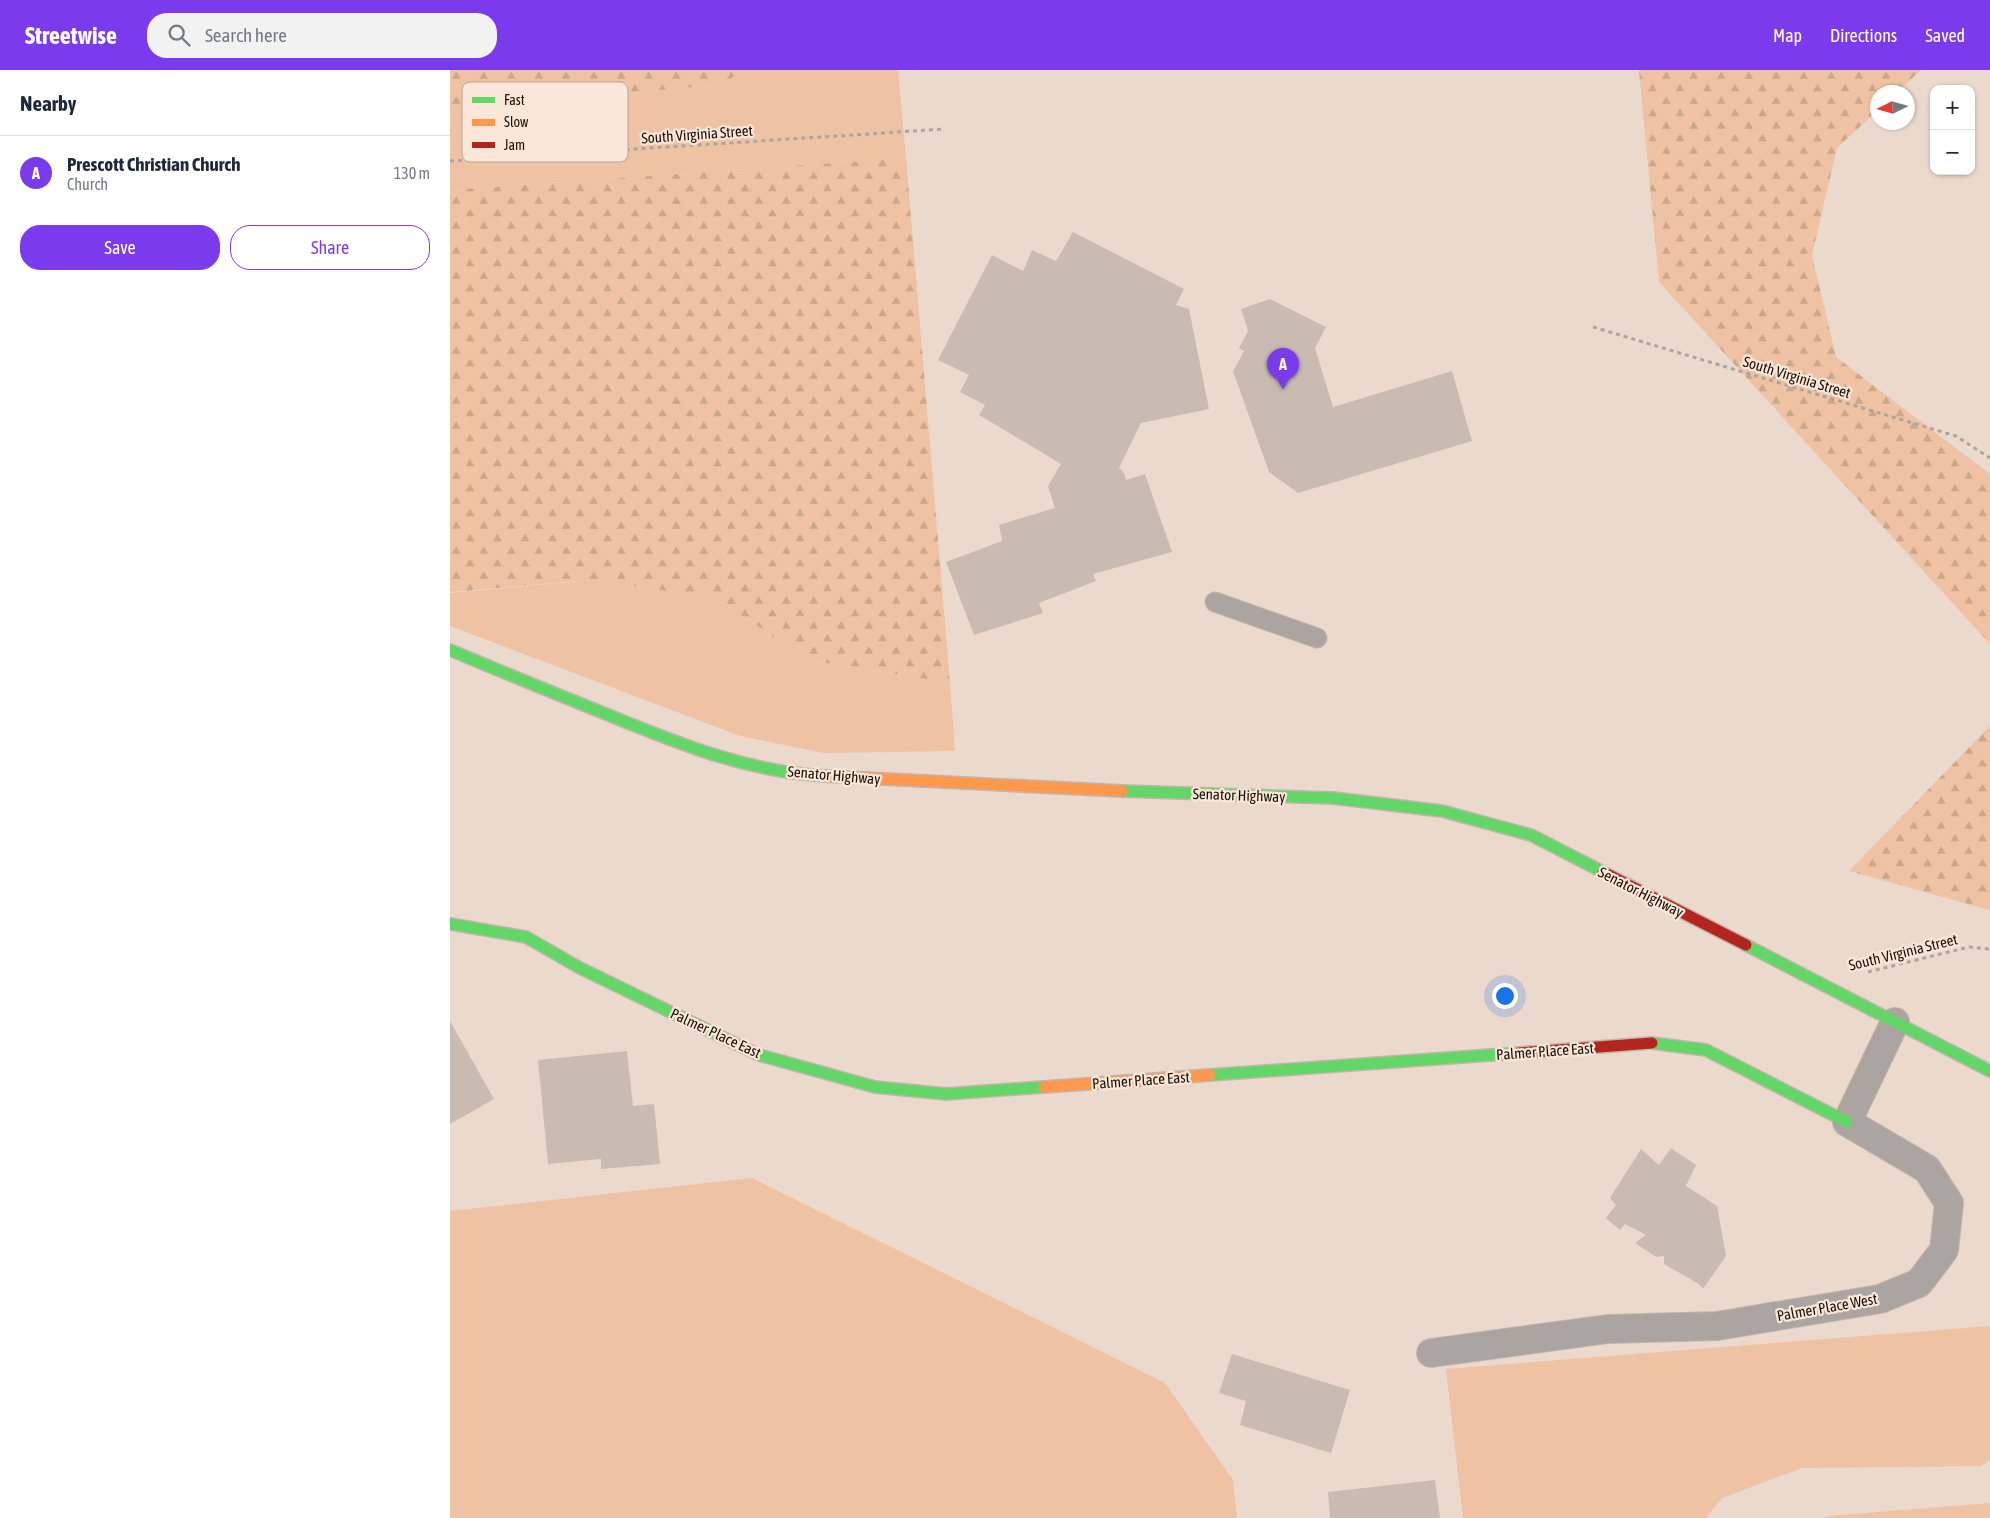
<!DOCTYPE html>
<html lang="en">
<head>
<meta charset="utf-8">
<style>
	:root { --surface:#fff; --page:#f2f2f3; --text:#1f2937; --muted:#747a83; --line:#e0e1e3; --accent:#7c3aed }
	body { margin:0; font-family:"Asap Condensed",sans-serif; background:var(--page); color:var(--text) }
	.controls { position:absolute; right:15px; top:15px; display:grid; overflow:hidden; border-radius:10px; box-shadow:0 1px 4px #0004 }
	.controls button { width:45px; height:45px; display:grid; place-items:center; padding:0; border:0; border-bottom:1px solid var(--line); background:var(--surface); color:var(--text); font:25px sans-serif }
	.compass { position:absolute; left:1420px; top:15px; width:45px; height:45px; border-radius:50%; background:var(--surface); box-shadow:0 1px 4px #0004; rotate:265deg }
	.you { position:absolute; left:1054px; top:925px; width:18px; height:18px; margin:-12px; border:4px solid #fff; border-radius:50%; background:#1a73e8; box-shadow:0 0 0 8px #1a73e833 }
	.badge { display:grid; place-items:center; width:32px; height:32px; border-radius:50%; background:var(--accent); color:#fff; font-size:16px; font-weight:700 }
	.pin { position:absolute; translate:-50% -41px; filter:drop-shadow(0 1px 2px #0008) }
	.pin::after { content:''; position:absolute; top:26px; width:18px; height:15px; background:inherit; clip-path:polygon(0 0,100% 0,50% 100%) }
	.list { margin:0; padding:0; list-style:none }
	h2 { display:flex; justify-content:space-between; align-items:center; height:65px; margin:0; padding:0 20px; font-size:21px }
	h2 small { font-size:16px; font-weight:400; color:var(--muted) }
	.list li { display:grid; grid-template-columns:32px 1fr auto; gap:15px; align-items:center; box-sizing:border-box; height:75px; padding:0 20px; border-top:1px solid var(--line) }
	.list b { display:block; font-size:19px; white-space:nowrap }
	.list p { margin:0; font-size:16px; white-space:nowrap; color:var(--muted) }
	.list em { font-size:16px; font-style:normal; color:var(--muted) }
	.actions { display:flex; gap:10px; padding:15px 20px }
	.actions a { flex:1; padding:11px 0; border:1px solid var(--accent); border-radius:20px; text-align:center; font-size:18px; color:var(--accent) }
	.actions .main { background:var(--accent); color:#fff }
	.icon { flex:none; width:28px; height:28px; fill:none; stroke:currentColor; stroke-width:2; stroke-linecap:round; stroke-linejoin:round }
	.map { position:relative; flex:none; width:1540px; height:1448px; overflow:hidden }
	header { display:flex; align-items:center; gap:30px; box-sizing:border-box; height:70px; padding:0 25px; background:var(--accent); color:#fff }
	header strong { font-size:24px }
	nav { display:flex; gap:28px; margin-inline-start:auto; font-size:18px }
	.search { width:350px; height:45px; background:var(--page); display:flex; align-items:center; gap:12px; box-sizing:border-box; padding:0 18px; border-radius:20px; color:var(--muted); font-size:19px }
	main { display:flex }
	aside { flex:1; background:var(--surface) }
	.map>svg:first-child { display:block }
	.green { fill:#efc2a3 }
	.forest { fill:url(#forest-firs) }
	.building { fill:#c9bbb2 }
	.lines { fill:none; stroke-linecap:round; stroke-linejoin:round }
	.lane-casing { stroke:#c3b5ac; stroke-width:21 }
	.street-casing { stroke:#c3b5ac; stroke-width:30 }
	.fast-casing { stroke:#c3b5ac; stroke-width:14 }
	.slow-casing { stroke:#c3b5ac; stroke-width:14 }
	.jam-casing { stroke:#c3b5ac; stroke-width:14 }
	.path { stroke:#ada49e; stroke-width:3; stroke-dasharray:4 4; stroke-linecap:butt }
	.lane { stroke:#aba4a0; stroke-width:19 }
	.street { stroke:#aba4a0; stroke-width:28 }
	.fast { stroke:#63d668; stroke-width:11 }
	.slow { stroke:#ff974d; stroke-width:11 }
	.jam { stroke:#b3261e; stroke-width:11 }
	.labels { text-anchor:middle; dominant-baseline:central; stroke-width:4.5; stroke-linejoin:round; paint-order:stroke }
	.street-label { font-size:15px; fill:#1a0f07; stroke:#fbe7d9 }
	.key { fill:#fbe7d9; stroke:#b8a69a; stroke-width:1 }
	.key-label { font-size:14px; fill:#1a0f07 }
</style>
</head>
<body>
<header>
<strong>Streetwise</strong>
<div class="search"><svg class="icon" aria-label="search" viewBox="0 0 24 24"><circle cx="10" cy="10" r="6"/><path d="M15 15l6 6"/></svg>Search here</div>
<nav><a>Map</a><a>Directions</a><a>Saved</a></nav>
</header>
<main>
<aside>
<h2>Nearby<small></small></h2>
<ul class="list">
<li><span class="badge">A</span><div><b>Prescott Christian Church</b><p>Church</p></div><em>130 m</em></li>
</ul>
<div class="actions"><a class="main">Save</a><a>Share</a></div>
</aside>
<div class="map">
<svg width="1540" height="1448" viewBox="0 0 1540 1448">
	<defs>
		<pattern id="forest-firs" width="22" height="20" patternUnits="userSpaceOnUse" patternTransform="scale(1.25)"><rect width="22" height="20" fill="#efc2a3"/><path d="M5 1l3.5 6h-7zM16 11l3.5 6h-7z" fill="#cca68b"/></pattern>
	</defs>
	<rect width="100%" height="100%" fill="#ebd9cd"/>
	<g class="green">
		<polygon points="295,0 448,0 456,88 0,120 0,41 272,14"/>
		<polygon points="142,510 266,528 358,590 500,613 505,681 374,683 290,666 0,556 0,523"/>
		<polygon points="302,1108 715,1313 783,1410 787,1448 0,1448 0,1141"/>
		<polygon points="1540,1256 1540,1390 1531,1396 1352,1398 1272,1428 1256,1448 1013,1448 996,1299"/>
		<polygon points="1540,1433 1540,1448 1372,1448 1379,1446"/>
	</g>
	<g class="forest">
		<polygon points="0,0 295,0 272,14 0,41"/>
		<polygon points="1189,0 1471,0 1447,22 1428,22 1427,41 1387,78 1362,185 1386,287 1540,404 1540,574 1209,212"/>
		<polygon points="456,88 500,613 358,590 266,528 142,510 0,522 0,120"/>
		<polygon points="1540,656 1540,840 1399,801"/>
	</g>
	<g class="building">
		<polygon points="623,162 734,219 726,235 739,239 759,339 691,353 669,398 674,403 676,410 695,404 722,482 643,504 646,511 589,533 593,543 524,565 496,492 552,471 549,455 605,438 598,416 611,394 529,345 535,335 510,322 519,305 488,290 542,185 573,201 582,180 606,191"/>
		<polygon points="820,229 876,257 865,278 883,337 1002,301 1022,371 848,423 819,402 783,301 794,281 789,278 798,261 791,239"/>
		<polygon points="0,951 44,1029 0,1054"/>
		<polygon points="177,981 183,1036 204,1034 210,1094 151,1099 151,1089 98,1094 88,990"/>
		<polygon points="1221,1078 1246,1095 1236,1116 1267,1136 1276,1186 1253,1219 1249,1214 1214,1194 1214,1186 1206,1187 1185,1173 1196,1165 1175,1154 1170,1160 1156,1148 1166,1135 1160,1128 1191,1079 1209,1095"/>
		<polygon points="782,1284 900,1320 881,1383 790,1355 796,1331 769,1323"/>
		<polygon points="985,1410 990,1448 880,1448 878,1422"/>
	</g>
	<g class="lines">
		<defs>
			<polyline id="lane" points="765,532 867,568"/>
			<polyline id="street" points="981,1283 1158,1259 1267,1256 1430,1229 1469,1213 1494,1180 1499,1133 1477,1099 1397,1052 1445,952"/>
			<g id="fast">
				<path d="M0 580C50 601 101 622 151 642 224 672 296 702 376 706"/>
				<polyline points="672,721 883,728 992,741 1081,765 1153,802"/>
				<polyline points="0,854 76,867 130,898 309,985 425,1017 496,1024 594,1017"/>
				<polyline points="1296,875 1540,1001"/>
				<polyline points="1202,973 1256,980 1397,1052"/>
				<polyline points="760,1005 1069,983"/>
			</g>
			<g id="slow">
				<polyline points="376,706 672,721"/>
				<polyline points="594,1017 760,1005"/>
			</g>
			<g id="jam">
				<polyline points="1153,802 1296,875"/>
				<polyline points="1069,983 1202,973"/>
			</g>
		</defs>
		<use href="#lane" class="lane-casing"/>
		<use href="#street" class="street-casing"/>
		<use href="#fast" class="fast-casing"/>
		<use href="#slow" class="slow-casing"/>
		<use href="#jam" class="jam-casing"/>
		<g class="path">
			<polyline points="0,91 495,59"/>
			<polyline points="1143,257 1506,366 1540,388"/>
			<polyline points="1418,902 1519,877 1540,879"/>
		</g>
		<use href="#lane" class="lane"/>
		<use href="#street" class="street"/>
		<use href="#fast" class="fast"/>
		<use href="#slow" class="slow"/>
		<use href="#jam" class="jam"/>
	</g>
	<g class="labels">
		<g class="street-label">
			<text transform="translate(247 64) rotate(-4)">South Virginia Street</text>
			<text transform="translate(1347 307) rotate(17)">South Virginia Street</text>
			<text transform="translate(384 705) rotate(5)">Senator Highway</text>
			<text transform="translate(789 725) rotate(2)">Senator Highway</text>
			<text transform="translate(1191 822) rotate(27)">Senator Highway</text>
			<text transform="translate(1453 882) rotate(-14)">South Virginia Street</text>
			<text transform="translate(266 963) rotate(25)">Palmer Place East</text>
			<text transform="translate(1095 981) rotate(-4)">Palmer Place East</text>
			<text transform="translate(691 1010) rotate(-4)">Palmer Place East</text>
			<text transform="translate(1377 1237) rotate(-10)">Palmer Place West</text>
		</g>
	</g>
	<rect x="12" y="12" width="166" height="80" rx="8" class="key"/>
	<rect x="22" y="27" width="23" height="6" fill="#63d668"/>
	<rect x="22" y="49" width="23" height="7" fill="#ff974d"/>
	<rect x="22" y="72" width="23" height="6" fill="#b3261e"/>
	<g class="key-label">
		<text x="54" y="35">Fast</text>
		<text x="54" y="57">Slow</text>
		<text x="54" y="80">Jam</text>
	</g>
</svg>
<div class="controls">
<button>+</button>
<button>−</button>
</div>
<svg class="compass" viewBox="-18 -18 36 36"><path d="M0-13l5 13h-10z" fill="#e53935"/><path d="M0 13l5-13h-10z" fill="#747a83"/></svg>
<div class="you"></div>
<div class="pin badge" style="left:833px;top:319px">A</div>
</div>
</main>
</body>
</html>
